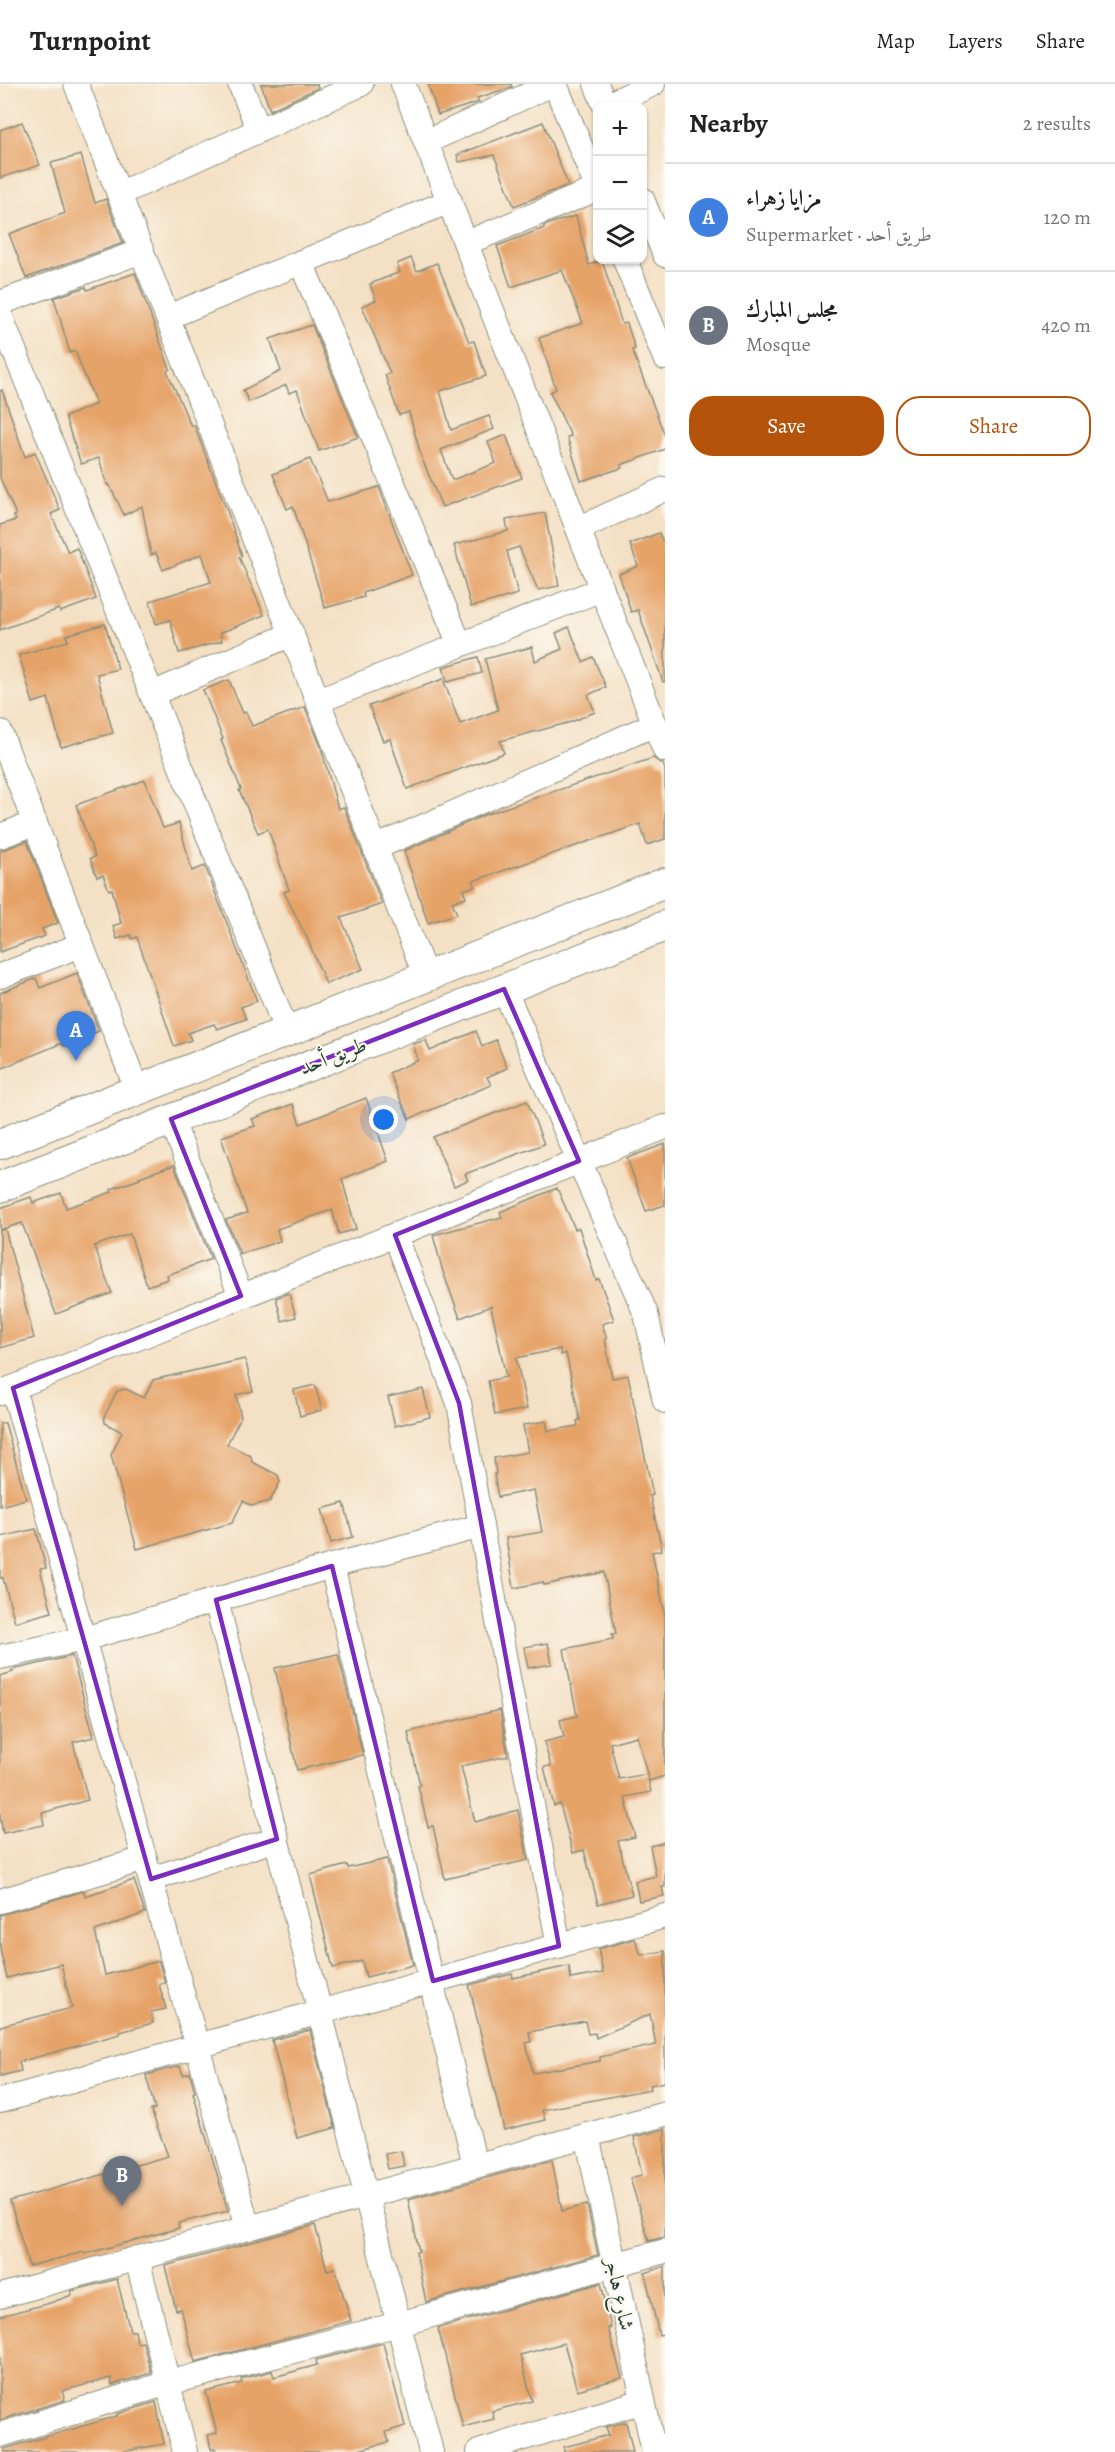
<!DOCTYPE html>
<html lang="en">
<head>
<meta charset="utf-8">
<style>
	:root { --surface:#fff; --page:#f6f6f6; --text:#222; --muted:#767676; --line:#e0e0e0; --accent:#b45309 }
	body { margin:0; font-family:Alegreya,Amiri,serif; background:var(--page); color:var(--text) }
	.controls { position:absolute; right:18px; top:18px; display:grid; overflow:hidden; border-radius:12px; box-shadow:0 2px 4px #0004 }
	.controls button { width:54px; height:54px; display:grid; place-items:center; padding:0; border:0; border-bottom:2px solid var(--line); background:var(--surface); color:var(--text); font:30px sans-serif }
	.you { position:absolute; left:384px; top:1036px; width:21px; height:21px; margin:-15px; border:4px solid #fff; border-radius:50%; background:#1a73e8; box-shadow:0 0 0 9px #1a73e833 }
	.badge { display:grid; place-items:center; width:39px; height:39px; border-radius:50%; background:var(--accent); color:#fff; font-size:20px; font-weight:700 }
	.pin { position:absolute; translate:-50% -50px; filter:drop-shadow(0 2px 3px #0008) }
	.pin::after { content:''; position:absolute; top:32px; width:21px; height:18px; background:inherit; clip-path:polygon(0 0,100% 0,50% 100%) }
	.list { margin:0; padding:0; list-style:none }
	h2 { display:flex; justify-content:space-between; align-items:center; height:78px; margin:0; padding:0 24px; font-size:26px }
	h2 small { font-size:20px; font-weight:400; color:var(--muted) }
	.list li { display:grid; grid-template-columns:39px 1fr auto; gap:18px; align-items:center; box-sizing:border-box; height:108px; padding:0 24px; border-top:2px solid var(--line) }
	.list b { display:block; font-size:22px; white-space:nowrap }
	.list p { margin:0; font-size:20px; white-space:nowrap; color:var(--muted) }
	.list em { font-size:20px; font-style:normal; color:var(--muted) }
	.actions { display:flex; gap:12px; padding:18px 24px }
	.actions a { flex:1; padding:14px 0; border:2px solid var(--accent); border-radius:24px; text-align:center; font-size:21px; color:var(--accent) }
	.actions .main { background:var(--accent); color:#fff }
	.icon { flex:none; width:33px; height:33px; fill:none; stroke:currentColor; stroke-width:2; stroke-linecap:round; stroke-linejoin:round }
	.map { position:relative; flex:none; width:665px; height:2368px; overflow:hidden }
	header { display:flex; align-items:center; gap:36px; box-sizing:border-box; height:84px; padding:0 30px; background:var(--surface); border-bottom:2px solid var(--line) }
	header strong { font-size:28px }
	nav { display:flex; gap:33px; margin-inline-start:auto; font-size:21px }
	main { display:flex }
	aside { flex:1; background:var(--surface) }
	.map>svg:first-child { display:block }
	.building { fill:#e6a368; fill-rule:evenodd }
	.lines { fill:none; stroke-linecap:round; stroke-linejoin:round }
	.minor-casing { stroke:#8a8e7c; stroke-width:26 }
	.major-casing { stroke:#8a8e7c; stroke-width:32 }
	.minor { stroke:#fff; stroke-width:24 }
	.major { stroke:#fff; stroke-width:30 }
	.marked { fill:none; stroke:#7b2cbf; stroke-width:4.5; stroke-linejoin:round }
	.labels { text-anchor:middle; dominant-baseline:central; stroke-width:4.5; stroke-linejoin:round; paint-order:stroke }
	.street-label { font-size:21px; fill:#1f3d34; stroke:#fbf7ec }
</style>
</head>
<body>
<header>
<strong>Turnpoint</strong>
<nav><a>Map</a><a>Layers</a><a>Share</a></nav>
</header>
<main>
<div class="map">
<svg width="665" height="2368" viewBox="0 0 665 2368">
	<rect width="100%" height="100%" fill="#fbf7ec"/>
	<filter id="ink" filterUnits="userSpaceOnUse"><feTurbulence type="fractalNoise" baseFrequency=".0167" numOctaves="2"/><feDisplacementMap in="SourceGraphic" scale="12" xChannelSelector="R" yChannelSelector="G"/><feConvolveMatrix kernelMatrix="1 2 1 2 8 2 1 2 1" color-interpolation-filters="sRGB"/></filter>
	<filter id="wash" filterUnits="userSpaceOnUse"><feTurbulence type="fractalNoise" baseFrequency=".008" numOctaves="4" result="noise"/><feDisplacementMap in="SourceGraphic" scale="24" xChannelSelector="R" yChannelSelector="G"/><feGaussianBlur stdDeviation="1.35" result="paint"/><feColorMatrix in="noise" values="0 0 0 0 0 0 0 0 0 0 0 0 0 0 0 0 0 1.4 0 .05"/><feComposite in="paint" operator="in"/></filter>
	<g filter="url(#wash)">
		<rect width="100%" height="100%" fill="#f4e0c4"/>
		<g id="blocks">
			<g class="building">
				<polygon points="261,0 317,0 318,4 270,26"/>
				<polygon points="428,0 511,0 512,3 477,14 479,18 438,31"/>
				<polygon points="22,38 40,81 0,94 0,46"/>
				<polygon points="543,38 568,101 514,122 494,71 459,78 457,71"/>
				<polygon points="81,71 95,119 106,115 123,159 26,194 9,150 65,129 51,79"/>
				<polygon points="576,132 589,181 602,176 622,240 627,239 635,265 632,266 665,352 665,365 621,381 622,384 581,397 567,353 571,352 550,308 556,305 539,254 583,239 562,186 511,203 497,162 544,144 544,142 555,138"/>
				<polygon points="411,174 417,187 437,179 469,258 474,257 486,292 440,307 451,346 489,332 494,345 441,366 452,396 496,379 488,358 506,351 522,394 442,423 421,372 409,328 399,331 385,291 390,289 362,222 376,216 370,200 400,188 397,180"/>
				<polygon points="135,189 170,285 167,287 191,342 194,341 229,432 242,472 239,473 264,531 220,549 222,557 179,569 170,536 156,540 150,517 211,498 202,470 163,486 156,469 151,471 142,422 124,431 109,400 107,401 99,374 81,380 65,333 96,320 75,267 70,269 54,214 86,203 87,206"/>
				<polygon points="312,241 358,353 319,367 297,306 289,309 286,301 249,318 243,306 281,287 270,255"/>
				<polygon points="2,306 25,373 35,368 60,426 51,430 68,468 77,464 96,515 60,528 59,525 0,546 0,441 16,436 14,432 16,431 0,394 0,307"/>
				<polygon points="310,375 328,418 379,403 412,491 363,509 364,513 325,524 293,422 287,425 273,390"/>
				<polygon points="545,429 559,502 538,506 519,463 507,467 518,510 471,523 454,461 508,447 506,436"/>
				<polygon points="659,449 662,456 665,455 665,598 663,598 638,526 631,528 619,490 638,482 630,460"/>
				<polygon points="105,540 118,585 97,590 113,649 61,663 48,614 33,619 19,571 68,557 66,551"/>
				<polygon points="569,543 583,578 593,573 606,603 588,611 595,628 571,638 500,657 504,669 407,705 390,655 383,657 369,622 443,595 460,640 498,626 485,575 532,563 535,577 562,565 556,549"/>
				<polygon points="478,573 482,589 447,598 443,583"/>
				<polygon points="229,596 243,629 246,628 252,642 305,623 321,663 338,725 344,723 382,820 341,834 363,885 326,900 307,854 284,808 289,806 268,745 258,749 239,706 241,705 221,656 223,655 203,606"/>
				<polygon points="653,674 663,680 665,686 665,755 647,761 640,740 473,797 475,802 463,806 466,813 452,818 457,830 428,839 404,767 484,731"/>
				<polygon points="145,696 163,744 179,739 192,787 205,782 257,917 241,923 246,935 217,945 214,940 188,949 191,956 174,962 137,853 132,855 131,851 117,855 113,842 121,839 112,805 109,806 103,791 97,793 90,774 95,773 76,721"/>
				<polygon points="27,757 58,839 42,845 45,852 0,868 0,767"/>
				<polygon points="77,889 99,947 63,962 62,959 0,985 0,909 36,894 40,904"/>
				<polygon points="476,947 482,962 496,956 507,984 487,993 491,1001 409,1035 389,989 418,976 413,960 426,956 430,967"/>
				<polygon points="366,1014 388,1077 342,1095 356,1145 339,1150 332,1126 277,1145 280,1157 240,1170 226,1136 247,1129 221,1053 255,1042 252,1035 293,1020 300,1040"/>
				<polygon points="527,1017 544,1060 465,1090 468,1096 454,1102 433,1053"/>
				<polygon points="665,1060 665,1121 646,1127 627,1074"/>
				<polygon points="174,1081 211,1175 167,1191 168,1195 147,1202 130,1150 94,1162 112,1209 56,1230 22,1139 0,1146 0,1124 31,1113 33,1119 61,1109 66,1124 112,1108 111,1105 140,1095 139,1093"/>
				<polygon points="557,1104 575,1145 579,1144 596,1196 599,1195 614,1236 602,1240 607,1255 605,1255 612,1294 628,1291 653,1411 650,1412 662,1466 652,1468 665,1531 665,1692 649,1697 637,1652 610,1659 619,1695 647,1690 651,1708 625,1713 635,1753 618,1757 632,1811 598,1820 584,1766 573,1769 560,1720 554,1722 544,1683 551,1682 544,1658 564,1653 560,1636 577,1632 564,1565 613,1555 612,1550 616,1550 604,1488 544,1501 543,1498 514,1504 506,1454 542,1448 534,1406 498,1413 494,1390 496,1390 494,1374 528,1368 523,1341 546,1337 548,1347 578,1342 577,1337 580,1336 566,1269 561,1271 560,1265 516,1274 527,1325 495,1331 488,1297 506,1293 491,1222 460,1234 443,1188 433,1151 502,1133 500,1128"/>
				<polygon points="5,1145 34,1254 0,1264 0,1146"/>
				<polygon points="289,1209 296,1233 282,1237 276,1214"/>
				<polygon points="245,1275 253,1307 236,1311 241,1333 227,1360 251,1372 252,1378 278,1391 280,1398 270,1417 252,1422 243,1417 232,1439 137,1465 111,1371 122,1348 105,1339 104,1333 117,1307 126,1305 144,1314 153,1296"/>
				<polygon points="315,1301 322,1326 300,1332 294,1306"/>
				<polygon points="423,1305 430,1333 395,1342 388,1313"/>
				<polygon points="0,1339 5,1339 26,1415 0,1422"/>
				<polygon points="344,1419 353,1453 331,1459 322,1425"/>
				<polygon points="36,1445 46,1484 40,1485 52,1528 15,1538 3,1494 0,1494 0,1453"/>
				<polygon points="548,1559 552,1580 528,1584 524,1563"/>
				<polygon points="338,1570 363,1671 297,1686 275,1584"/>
				<polygon points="72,1572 94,1653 73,1658 88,1716 42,1729 44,1741 3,1749 0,1732 0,1592 13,1588 12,1586"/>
				<polygon points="500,1626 508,1672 461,1682 475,1738 518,1726 528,1776 445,1795 433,1742 428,1743 418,1702 420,1701 408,1648"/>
				<polygon points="665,1758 665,1803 662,1803 664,1812 639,1817 635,1797 656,1792 650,1762"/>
				<polygon points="387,1775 413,1881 366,1893 362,1877 333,1884 310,1791 347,1781 348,1784"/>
				<polygon points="134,1796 145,1829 95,1847 105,1891 159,1877 165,1899 159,1900 166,1925 151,1928 153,1939 120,1948 120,1950 19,1978 21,1987 0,1992 0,1942 72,1924 61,1880 7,1894 0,1866 0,1831 84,1807 85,1812"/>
				<path d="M635 1855 641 1871 665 1867V1998L650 2001 651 2005 542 2026 545 2036 504 2046 469 1901 512 1890 513 1894 569 1882 571 1895 603 1889 598 1865ZM650 1930 656 1961 600 1973V1977L533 1989 526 1959 531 1958 529 1948 585 1937 588 1950 595 1949 596 1954Z"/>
				<polygon points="310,1946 335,2044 297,2054 272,1956"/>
				<polygon points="180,1982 183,1991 190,1989 195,2008 193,2009 228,2127 178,2139 179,2144 85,2170 84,2168 29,2182 10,2117 168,2072 151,2026 155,2025 146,1991"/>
				<polygon points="665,2045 665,2153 649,2157 630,2094 642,2091 634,2053"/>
				<polygon points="401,2067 404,2082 388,2085 385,2070"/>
				<polygon points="552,2076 562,2127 587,2121 598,2171 426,2218 416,2168 419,2167 408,2115"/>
				<polygon points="315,2141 327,2186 335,2184 351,2237 195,2278 181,2225 176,2226 165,2182"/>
				<polygon points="665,2182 665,2250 659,2251 645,2189"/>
				<polygon points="117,2195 130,2247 135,2247 137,2259 143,2258 151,2289 112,2301 111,2294 62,2307 65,2316 0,2336 0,2232 50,2219 72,2211 71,2207"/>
				<polygon points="601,2199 611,2244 608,2244 622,2294 577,2306 564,2259 520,2271 532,2317 492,2327 494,2335 463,2343 438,2244"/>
				<polygon points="383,2259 405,2342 386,2348 389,2358 351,2368 216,2368 215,2364 211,2365 208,2351 217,2349 206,2308 242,2299 241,2295 272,2287 274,2293 317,2281 316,2276"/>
				<polygon points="156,2318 164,2360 120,2368 5,2368 4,2365 117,2332 117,2330"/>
				<polygon points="626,2338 633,2368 564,2368 564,2363 609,2351 606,2343"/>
			</g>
		</g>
	</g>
	<g filter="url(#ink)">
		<use href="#blocks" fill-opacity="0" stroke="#8a8e7c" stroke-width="1.5"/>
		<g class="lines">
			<defs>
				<g id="minor">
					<polyline points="76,0 426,893"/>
					<polyline points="240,0 259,46"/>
					<polyline points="403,0 665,666"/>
					<polyline points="555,0 598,106"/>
					<polyline points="596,0 605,22"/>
					<polyline points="605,22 653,0"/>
					<polyline points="426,58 552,0"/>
					<polyline points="119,110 361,0"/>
					<polyline points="642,115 665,171"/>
					<polyline points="466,159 597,105"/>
					<polyline points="625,176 665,274"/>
					<polyline points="301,178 460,561"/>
					<polyline points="0,219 142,167"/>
					<polyline points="0,231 287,948"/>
					<polyline points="168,233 450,117"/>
					<polyline points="578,445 665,405"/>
					<polyline points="152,610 292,550"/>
					<polyline points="318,617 602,505"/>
					<polyline points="0,648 137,1006"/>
					<polyline points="0,752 35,739"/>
					<polyline points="375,764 655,640"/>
					<polyline points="0,892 81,861"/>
					<polyline points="504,905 646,1230 665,1317"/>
					<polyline points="171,1035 241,1212"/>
					<polyline points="395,1151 459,1319 509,1599 559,1862"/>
					<polyline points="13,1304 248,2144"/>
					<polyline points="0,1309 665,1043"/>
					<polyline points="332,1482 475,2081"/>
					<polyline points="216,1516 431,2368"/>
					<polyline points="0,1573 84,1555 332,1482 481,1442"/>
					<polyline points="151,1795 277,1755"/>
					<polyline points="0,1817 145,1775"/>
					<polyline points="0,2017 665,1832"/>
					<polyline points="587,2051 654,2368"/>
					<polyline points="137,2174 185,2368"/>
					<polyline points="0,2212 665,2030"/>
					<polyline points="0,2351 168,2299 399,2240 665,2167"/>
					<polyline points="479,2368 643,2317"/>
				</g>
				<g id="major">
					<polyline points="0,1060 665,799"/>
					<polyline points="0,1103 665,842"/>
				</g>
			</defs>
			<use href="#minor" class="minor-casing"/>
			<use href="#major" class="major-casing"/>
			<use href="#minor" class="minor"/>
			<use href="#major" class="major"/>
		</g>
	</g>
	<path class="marked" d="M504 905 579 1077 395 1151 459 1319 559 1862 433 1897 332 1482 216 1516 277 1755 151 1795 13 1304 241 1212 171 1035Z"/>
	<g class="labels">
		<g class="street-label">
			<text transform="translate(333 972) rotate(-21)">طريق أحد</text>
			<text transform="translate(620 2210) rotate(78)">شارع هاجر</text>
		</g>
	</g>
</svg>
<div class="controls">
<button>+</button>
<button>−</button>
<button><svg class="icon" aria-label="layers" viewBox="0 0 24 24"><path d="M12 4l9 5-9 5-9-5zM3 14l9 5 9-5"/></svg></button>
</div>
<div class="you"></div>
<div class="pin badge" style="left:76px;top:977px;background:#3f7fe0">A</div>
<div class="pin badge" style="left:122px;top:2122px;background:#6b7280">B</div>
</div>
<aside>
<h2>Nearby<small>2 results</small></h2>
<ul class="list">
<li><span class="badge" style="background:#3f7fe0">A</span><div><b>مزايا زهراء</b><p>Supermarket · طريق أحد</p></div><em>120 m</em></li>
<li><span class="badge" style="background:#6b7280">B</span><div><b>مجلس المبارك</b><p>Mosque</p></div><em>420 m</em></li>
</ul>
<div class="actions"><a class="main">Save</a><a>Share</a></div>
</aside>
</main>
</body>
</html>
